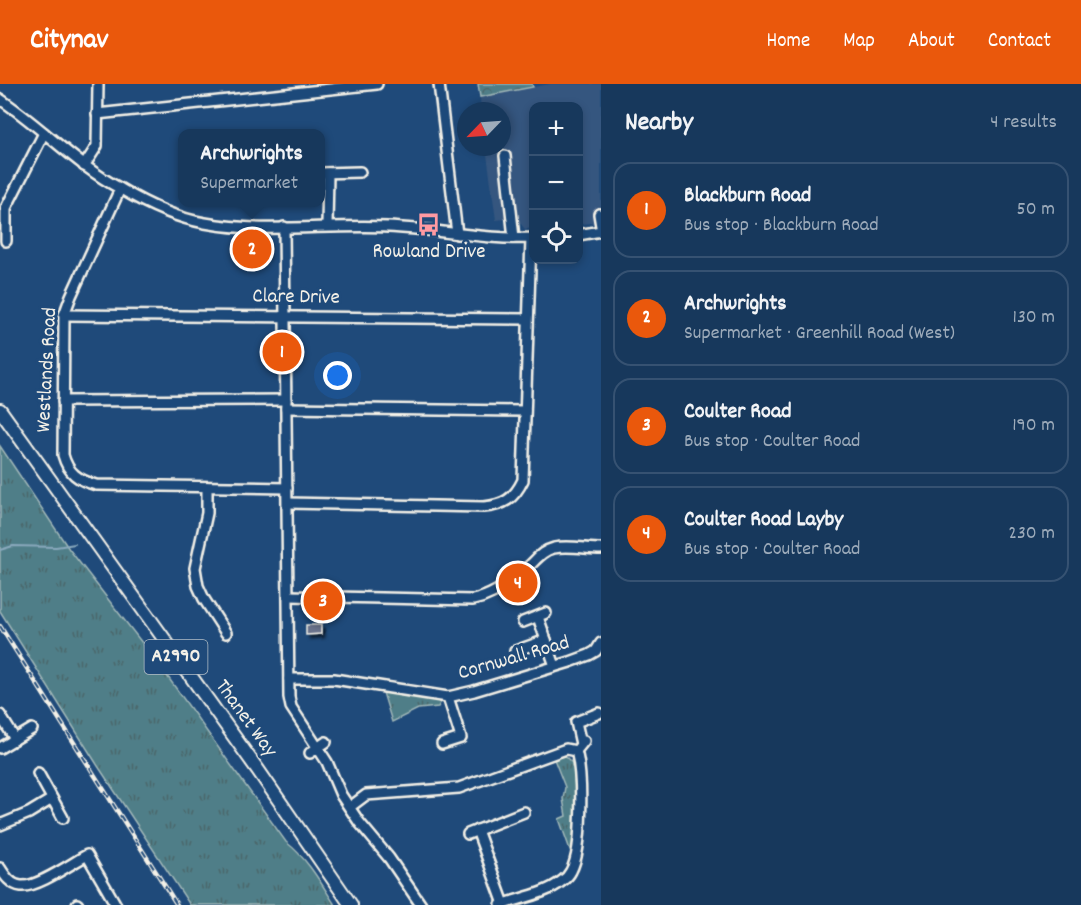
<!DOCTYPE html>
<html lang="en">
<head>
<meta charset="utf-8">
<style>
	:root { --surface:#17385c; --page:#244365; --text:#f1f3f6; --muted:#9eacbb; --line:#365272; --accent:#ea580c }
	body { margin:0; font-family:Dekko,sans-serif; background:var(--page); color:var(--text) }
	.controls { position:absolute; right:18px; top:18px; display:grid; overflow:hidden; border-radius:12px; box-shadow:0 3px 9px #0003 }
	.controls button { width:54px; height:54px; display:grid; place-items:center; padding:0; border:0; border-bottom:2px solid var(--line); background:var(--surface); color:var(--text); font:30px sans-serif }
	.compass { position:absolute; left:457px; top:18px; width:54px; height:54px; border-radius:50%; background:var(--surface); box-shadow:0 3px 9px #0003; rotate:245deg }
	.you { position:absolute; left:338px; top:292px; width:21px; height:21px; margin:-15px; border:4px solid #fff; border-radius:50%; background:#1a73e8; box-shadow:0 0 0 9px #1a73e833 }
	.badge { display:grid; place-items:center; width:39px; height:39px; border-radius:50%; background:var(--accent); color:#fff; font-size:20px; font-weight:700 }
	.pin { position:absolute; translate:-50% -50%; border:3px solid #fff; box-shadow:0 2px 6px #0006 }
	.popup { position:absolute; left:178px; top:45px; width:147px; height:78px; box-sizing:border-box; display:grid; place-content:center; border-radius:12px; background:var(--surface); filter:drop-shadow(0 2px 4px #0005); font-size:20px; white-space:nowrap; color:var(--muted) }
	.popup b { font-size:22px; color:var(--text) }
	.popup::after { content:''; position:absolute; left:50%; top:100%; margin-left:-12px; border:12px solid transparent; border-top-color:var(--surface) }
	.list { margin:0; padding:0; list-style:none }
	h2 { display:flex; justify-content:space-between; align-items:center; height:78px; margin:0; padding:0 24px; font-size:26px }
	h2 small { font-size:20px; font-weight:400; color:var(--muted) }
	.list li { display:grid; grid-template-columns:39px 1fr auto; gap:18px; align-items:center; box-sizing:border-box; height:96px; margin:0 12px 12px; padding:0 12px; border:2px solid var(--line); border-radius:18px }
	.list b { display:block; font-size:22px; white-space:nowrap }
	.list p { margin:0; font-size:20px; white-space:nowrap; color:var(--muted) }
	.list em { font-size:20px; font-style:normal; color:var(--muted) }
	.icon { flex:none; width:33px; height:33px; fill:none; stroke:currentColor; stroke-width:2; stroke-linecap:round; stroke-linejoin:round }
	.map { position:relative; flex:none; width:601px; height:821px; overflow:hidden }
	header { display:flex; align-items:center; gap:36px; box-sizing:border-box; height:84px; padding:0 30px; background:var(--accent); color:#fff }
	header strong { font-size:28px }
	nav { display:flex; gap:33px; margin-inline-start:auto; font-size:21px }
	main { display:flex }
	aside { flex:1; background:var(--surface) }
	.map>svg:first-child { display:block }
	.built { fill:#36567f }
	.grass { fill:url(#grass-tufts); stroke:#a2b8b8; stroke-width:1.5 }
	.park { fill:url(#park-crowns); stroke:#a2b8b8; stroke-width:1.5 }
	.lines { fill:none; stroke-linecap:round; stroke-linejoin:round }
	.stream { stroke:#8aa9bd; stroke-width:2 }
	.building { fill:#6b738c; stroke:#f4f1e8; stroke-width:1.5; filter:url(#shadow) }
	.minor-casing { stroke:#f4f1e8; stroke-width:14 }
	.major-casing { stroke:#f4f1e8; stroke-width:16 }
	.minor { stroke:#1f4a7a; stroke-width:9 }
	.major { stroke:#1f4a7a; stroke-width:12 }
	.rail-casing { stroke:#f4f1e8; stroke-width:4.5 }
	.rail { stroke:#1f4a7a; stroke-width:2; stroke-dasharray:7; stroke-linecap:butt }
	.labels { text-anchor:middle; dominant-baseline:central; stroke-width:6; stroke-linejoin:round; paint-order:stroke }
	.shield { fill:#1f4a7a; stroke:#b4bfc7; stroke-width:1.5 }
	.shield-label { font-size:20px; font-weight:bold; fill:#f4f1e8 }
	.poi-label { font-size:21px; fill:#f4f1e8; stroke:#1f4a7a }
	.street-label { font-size:21px; fill:#f4f1e8; stroke:#1f4a7a }
</style>
</head>
<body>
<header>
<strong>Citynav</strong>
<nav><a>Home</a><a>Map</a><a>About</a><a>Contact</a></nav>
</header>
<main>
<div class="map">
<svg width="601" height="821" viewBox="0 0 601 821">
	<defs>
		<pattern id="grass-tufts" width="24" height="20" patternUnits="userSpaceOnUse" patternTransform="scale(1.5)"><rect width="24" height="20" fill="#4f7e88"/><path d="M3 7l-1-3M5 7V3M7 7l1-3M15 17l-1-3M17 17v-4M19 17l1-3" fill="none" stroke="#4c666a"/></pattern>
		<pattern id="park-crowns" width="20" height="18" patternUnits="userSpaceOnUse" patternTransform="scale(1.5)"><rect width="20" height="18" fill="#4f7e88"/><path d="M2 6a3 3 0 1 1 6 0M12 15a3 3 0 1 1 6 0" fill="none" stroke="#4c666a"/></pattern>
		<filter id="shadow"><feDropShadow dx="3.5" dy="3.5" stdDeviation="1.5" flood-color="#0009"/></filter>
	</defs>
	<rect width="100%" height="100%" fill="#1f4a7a"/>
	<filter id="ink" filterUnits="userSpaceOnUse"><feTurbulence type="fractalNoise" baseFrequency=".0167" numOctaves="2"/><feDisplacementMap in="SourceGraphic" scale="12" xChannelSelector="R" yChannelSelector="G"/><feConvolveMatrix kernelMatrix="1 2 1 2 8 2 1 2 1" color-interpolation-filters="sRGB"/></filter>
	<g filter="url(#ink)">
		<polygon class="built" points="550,0 601,0 601,138 579,140 578,22 534,22 533,144 525,145 516,134 496,136 486,63 502,63 502,27 481,27 480,13"/>
		<g class="grass">
			<path d="M0 362 69 465 160 582 286 758C307 774 321 799 335 821H190L98 682 0 527Z"/>
			<polygon points="381,602 444,612 438,623 418,625 392,638"/>
			<polygon points="565,672 572,679 572,682 575,683 575,767 573,774 559,735 566,732 563,715 565,703 554,675"/>
		</g>
		<polygon class="park" points="478,0 532,0 533,3 480,13"/>
		<g class="lines">
			<polyline class="stream" points="0,466 13,462 56,463 75,460"/>
		</g>
		<g class="building">
			<polygon points="265,158 265,171 256,171 256,159"/>
			<polygon points="248,159 256,159 256,171 249,171"/>
			<polygon points="306,541 321,541 321,550 306,551"/>
		</g>
		<g class="lines">
			<defs>
				<g id="minor">
					<polyline points="439,0 457,150"/>
					<path d="M0 15C42 43 76 81 121 105 146 120 176 134 205 139 264 150 328 140 388 143 436 145 485 156 534 154"/>
					<polyline points="97,30 377,0"/>
					<polyline points="505,72 514,154"/>
					<polyline points="84,82 97,62 98,0"/>
					<polyline points="321,89 360,88"/>
					<path d="M120 105 71 212 64 231 63 371C68 389 78 396 96 401L287 404"/>
					<polyline points="599,130 601,142"/>
					<polyline points="327,142 328,89"/>
					<polyline points="284,143 289,613 291,623 327,678 341,711 359,738 389,774 421,821"/>
					<polyline points="578,151 601,147"/>
					<polyline points="6,157 6,124 44,49"/>
					<polyline points="64,231 527,235"/>
					<polyline points="63,317 286,316"/>
					<polyline points="286,324 525,327"/>
					<polyline points="207,403 207,429 195,484 198,502 204,515 226,549"/>
					<path d="M288 419 484 423C504 421 514 415 523 396L531 155"/>
					<path d="M289 512 473 516C493 512 513 497 528 483 537 475 542 467 554 464 568 461 587 465 601 465"/>
					<polyline points="538,533 555,582"/>
					<polyline points="523,538 546,529"/>
					<polyline points="515,567 546,556"/>
					<polyline points="289,595 334,595 448,613 474,607 570,578 589,571 596,567 601,559"/>
					<polyline points="0,631 15,655"/>
					<polyline points="442,660 461,654 448,613"/>
					<polyline points="581,660 576,638 599,629"/>
					<polyline points="0,664 32,645"/>
					<polyline points="310,669 326,658"/>
					<polyline points="38,689 63,734"/>
					<polyline points="350,723 366,711 459,704 566,665 576,667 584,657"/>
					<polyline points="0,741 29,729 52,715"/>
					<polyline points="477,746 504,820"/>
					<polyline points="468,750 524,728"/>
					<path d="M0 784C5 792 11 801 21 802 37 804 72 779 87 771L116 821"/>
					<polyline points="77,820 78,821"/>
					<path d="M501 821C520 814 546 810 562 797 565 795 569 791 571 787 583 765 583 691 576 667"/>
				</g>
				<polyline id="major" points="0,326 258,686 351,821"/>
			</defs>
			<use href="#minor" class="minor-casing"/>
			<use href="#major" class="major-casing"/>
			<use href="#minor" class="minor"/>
			<use href="#major" class="major"/>
			<defs>
				<polyline id="rail" points="0,542 177,821"/>
			</defs>
			<use href="#rail" class="rail-casing"/>
			<use href="#rail" class="rail"/>
		</g>
	</g>
	<defs>
		<symbol id="bus-bare" viewBox="-9 -9 18 18"><path d="M-5-6H5V4H4V6H2V4H-2V6H-4V4H-5ZM-3.5-4V0h7V-4ZM-3.5 1.2v1.5H-2V1.2ZM2 1.2v1.5H3.5V1.2Z" fill="#ff9aa2" stroke="#1f4a7a" stroke-width="2.5" paint-order="stroke"/></symbol>
	</defs>
	<g fill-rule="evenodd">
		<use href="#bus-bare" x="412" y="124" width="33" height="33"/>
	</g>
	<g class="labels">
		<rect class="shield" x="144.5" y="556" width="63" height="34" rx="4.5"/>
		<g class="shield-label">
			<text x="176" y="573">A2990</text>
		</g>
		<g class="poi-label">
			<text x="429" y="169">Rowland Drive</text>
		</g>
		<g class="street-label">
			<text transform="translate(296 214) rotate(1)">Clare Drive</text>
			<text transform="translate(48 286) rotate(-87)">Westlands Road</text>
			<text transform="translate(514 575) rotate(-16)">Cornwall Road</text>
			<text transform="translate(245 635) rotate(54)">Thanet Way</text>
		</g>
	</g>
</svg>
<div class="controls">
<button>+</button>
<button>−</button>
<button><svg class="icon" aria-label="locate" viewBox="0 0 24 24"><circle cx="12" cy="12" r="6"/><path d="M12 2v4M12 18v4M2 12h4M18 12h4"/></svg></button>
</div>
<svg class="compass" viewBox="-18 -18 36 36"><path d="M0-13l5 13h-10z" fill="#e53935"/><path d="M0 13l5-13h-10z" fill="#9eacbb"/></svg>
<div class="you"></div>
<div class="pin badge" style="left:282px;top:268px">1</div>
<div class="pin badge" style="left:252px;top:165px">2</div>
<div class="popup"><b>Archwrights</b>Supermarket</div>
<div class="pin badge" style="left:323px;top:517px">3</div>
<div class="pin badge" style="left:518px;top:499px">4</div>
</div>
<aside>
<h2>Nearby<small>4 results</small></h2>
<ul class="list">
<li><span class="badge">1</span><div><b>Blackburn Road</b><p>Bus stop · Blackburn Road</p></div><em>50 m</em></li>
<li><span class="badge">2</span><div><b>Archwrights</b><p>Supermarket · Greenhill Road (West)</p></div><em>130 m</em></li>
<li><span class="badge">3</span><div><b>Coulter Road</b><p>Bus stop · Coulter Road</p></div><em>190 m</em></li>
<li><span class="badge">4</span><div><b>Coulter Road Layby</b><p>Bus stop · Coulter Road</p></div><em>230 m</em></li>
</ul>
</aside>
</main>
</body>
</html>
